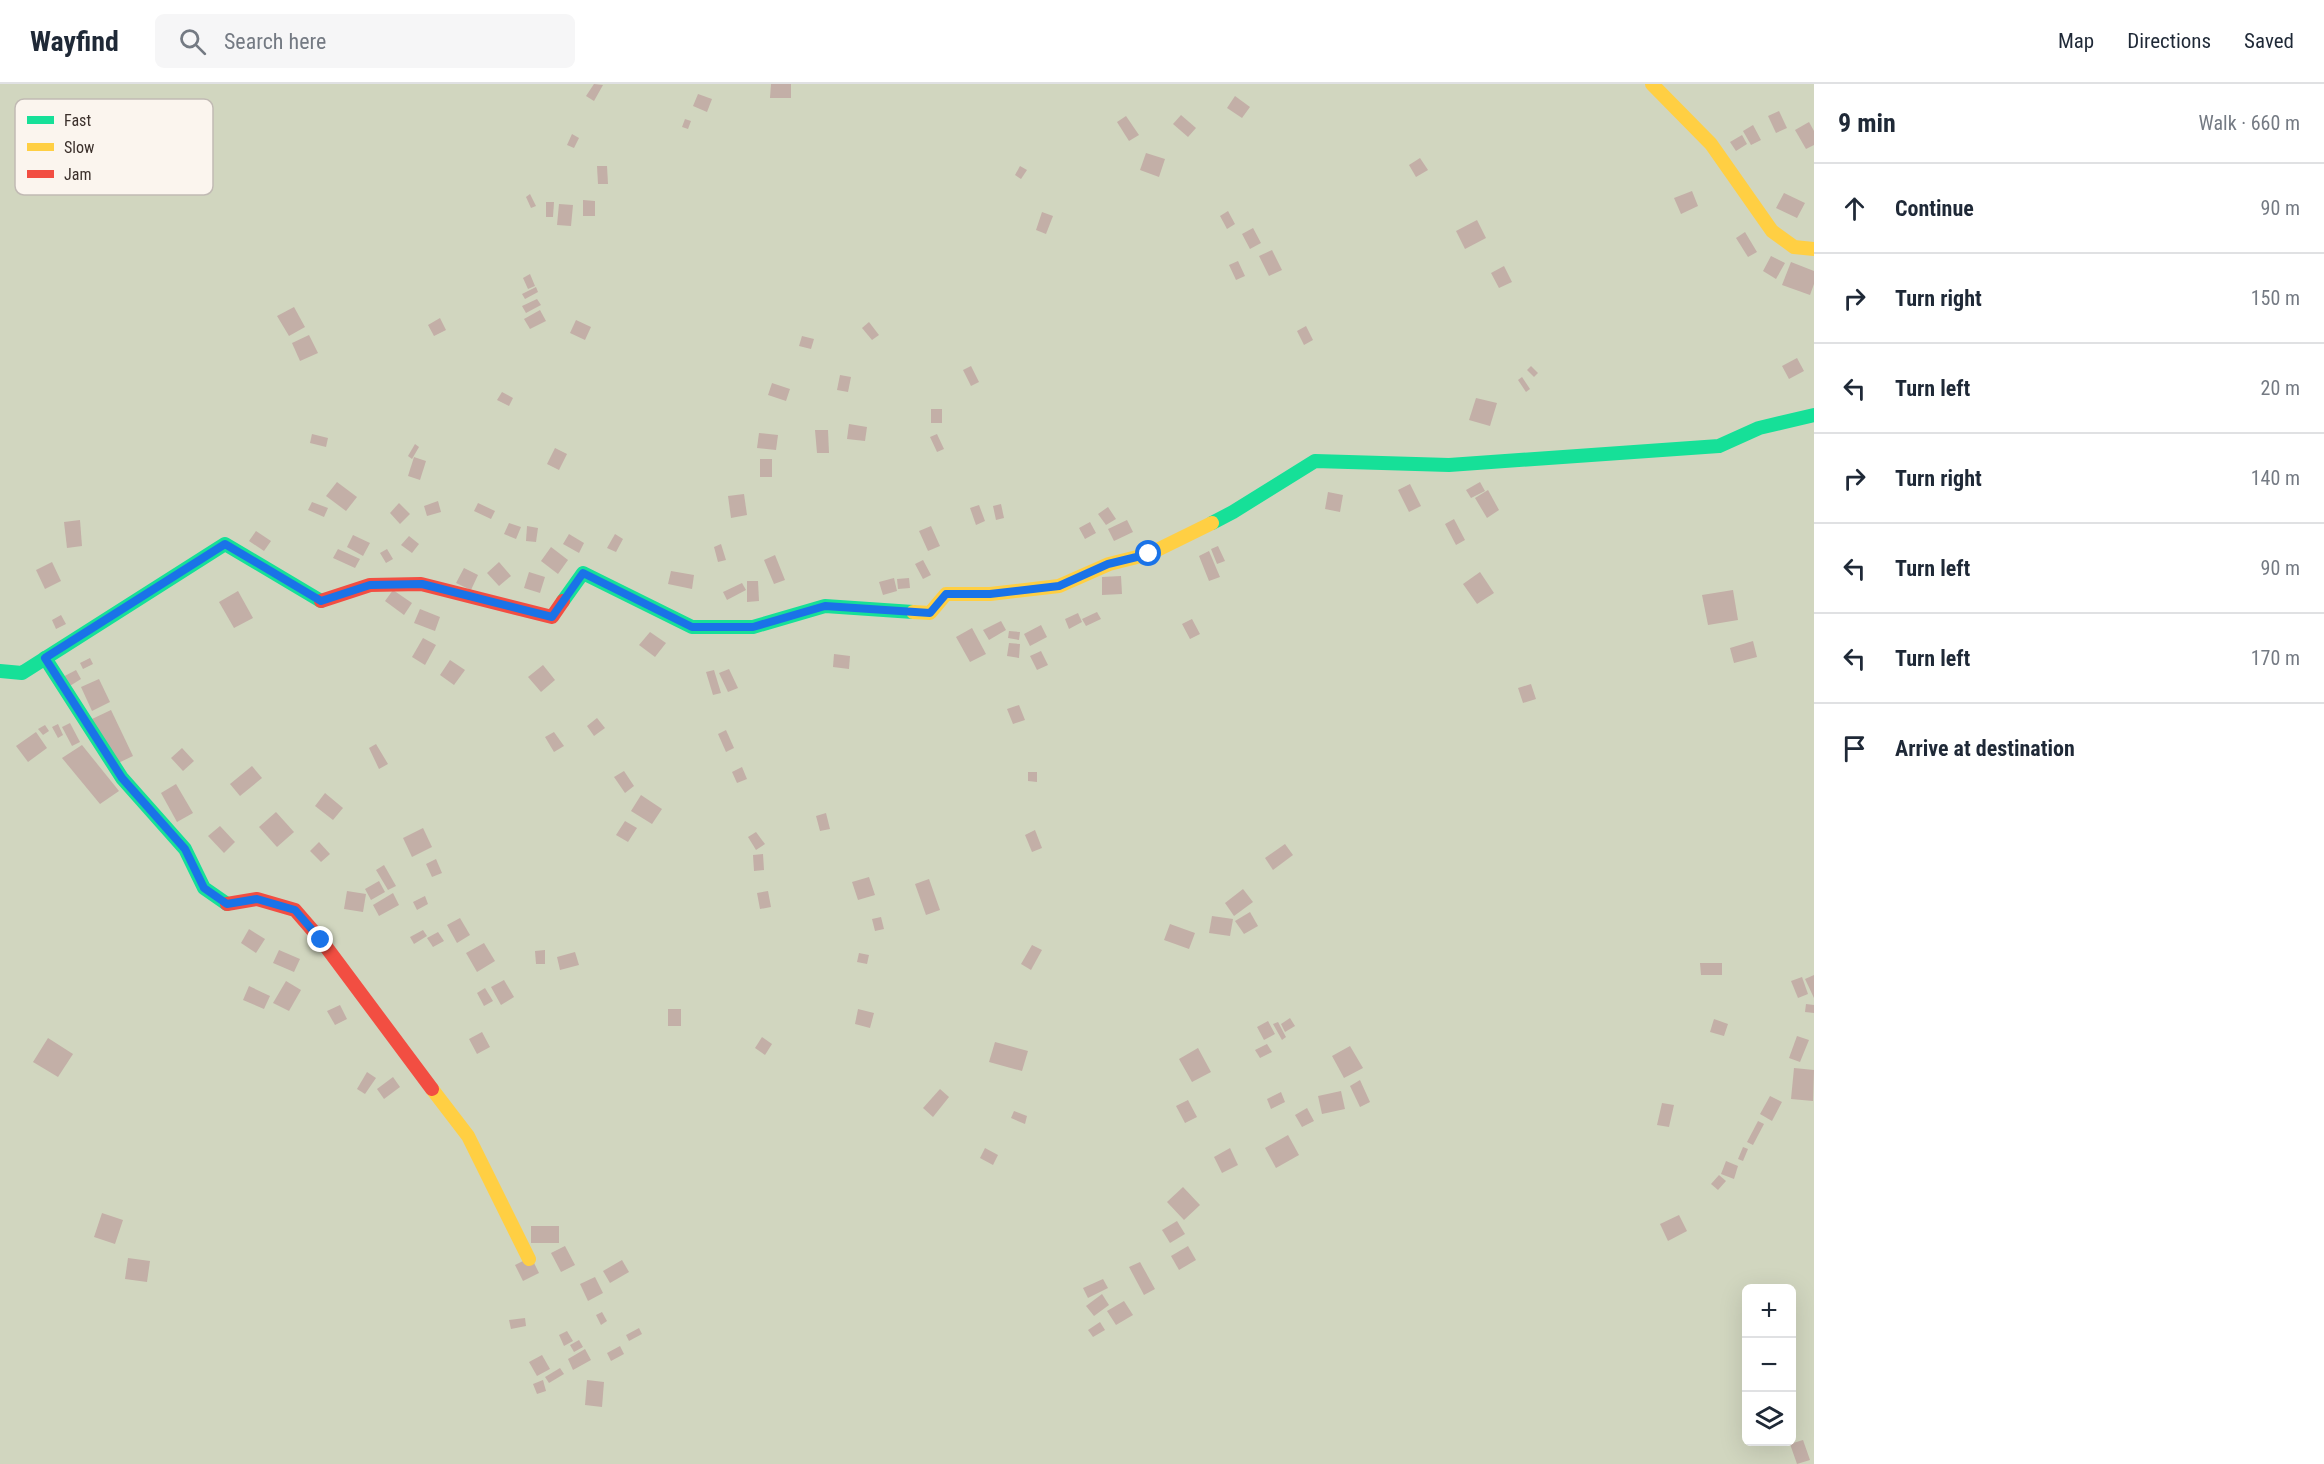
<!DOCTYPE html>
<html lang="en">
<head>
<meta charset="utf-8">
<style>
	:root { --surface:#fff; --page:#f6f6f7; --text:#1f2937; --muted:#747a83; --line:#e0e1e3 }
	body { margin:0; font-family:"Roboto Condensed",sans-serif; background:var(--page); color:var(--text) }
	.controls { position:absolute; right:18px; bottom:18px; display:grid; overflow:hidden; border-radius:9px; box-shadow:0 6px 24px #0002 }
	.controls button { width:54px; height:54px; display:grid; place-items:center; padding:0; border:0; border-bottom:2px solid var(--line); background:var(--surface); color:var(--text); font:30px sans-serif }
	.stop { position:absolute; width:18px; height:18px; margin:-14px; border:4px solid #1a73e8; border-radius:50%; background:#fff }
	.stop.end { background:#1a73e8; border-color:#fff; box-shadow:0 2px 6px #0008 }
	.list { margin:0; padding:0; list-style:none }
	h2 { display:flex; justify-content:space-between; align-items:center; height:78px; margin:0; padding:0 24px; font-size:26px }
	h2 small { font-size:20px; font-weight:400; color:var(--muted) }
	.list li { display:grid; grid-template-columns:39px 1fr auto; gap:18px; align-items:center; box-sizing:border-box; height:90px; padding:0 24px; border-top:2px solid var(--line) }
	.list b { display:block; font-size:22px; white-space:nowrap }
	.list em { font-size:20px; font-style:normal; color:var(--muted) }
	.icon { flex:none; width:33px; height:33px; fill:none; stroke:currentColor; stroke-width:2; stroke-linecap:round; stroke-linejoin:round }
	.map { position:relative; flex:none; width:1814px; height:1380px; overflow:hidden }
	header { display:flex; align-items:center; gap:36px; box-sizing:border-box; height:84px; padding:0 30px; background:var(--surface); border-bottom:2px solid var(--line) }
	header strong { font-size:28px }
	nav { display:flex; gap:33px; margin-inline-start:auto; font-size:21px }
	.search { width:420px; height:54px; background:var(--page); display:flex; align-items:center; gap:15px; box-sizing:border-box; padding:0 21px; border-radius:9px; color:var(--muted); font-size:22px }
	main { display:flex }
	aside { flex:1; background:var(--surface) }
	.map>svg:first-child { display:block }
	.green { fill:#d1d6bf; fill-rule:evenodd }
	.building { fill:#c3afa7 }
	.lines { fill:none; stroke-linecap:round; stroke-linejoin:round }
	.fast { stroke:#16e098; stroke-width:14 }
	.slow { stroke:#ffcf43; stroke-width:14 }
	.jam { stroke:#f24e42; stroke-width:14 }
	.route { stroke:#1a73e8; stroke-width:8 }
	.key { fill:#fbf5ee; stroke:#c1bab4; stroke-width:1.5 }
	.key-label { font-size:16px; fill:#3b302b }
</style>
</head>
<body>
<header>
<strong>Wayfind</strong>
<div class="search"><svg class="icon" aria-label="search" viewBox="0 0 24 24"><circle cx="10" cy="10" r="6"/><path d="M15 15l6 6"/></svg>Search here</div>
<nav><a>Map</a><a>Directions</a><a>Saved</a></nav>
</header>
<main>
<div class="map">
<svg width="1814" height="1380" viewBox="0 0 1814 1380">
	<rect width="100%" height="100%" fill="#f0ebe5"/>
	<path class="green" d="M0 0H1814V1380H0ZM1746 1204H1792V1358H1746Z"/>
	<g class="building">
		<polygon points="594,0 603,1 594,17 586,12"/>
		<polygon points="771,0 791,0 791,14 770,14"/>
		<polygon points="698,10 712,15 707,28 693,22"/>
		<polygon points="1235,12 1250,23 1242,34 1227,24"/>
		<polygon points="1779,27 1787,44 1776,49 1768,32"/>
		<polygon points="1181,31 1196,44 1188,53 1173,40"/>
		<polygon points="1126,32 1139,51 1129,57 1117,38"/>
		<polygon points="685,35 691,37 688,45 682,43"/>
		<polygon points="1809,38 1814,47 1814,61 1806,65 1795,46"/>
		<polygon points="1753,41 1761,56 1751,61 1743,47"/>
		<polygon points="572,50 579,54 574,64 567,61"/>
		<polygon points="1742,51 1747,60 1736,67 1730,58"/>
		<polygon points="1146,69 1165,75 1159,93 1140,86"/>
		<polygon points="1420,74 1428,86 1416,93 1409,81"/>
		<polygon points="597,82 607,82 608,100 598,100"/>
		<polygon points="1020,82 1027,86 1021,95 1015,91"/>
		<polygon points="1692,107 1698,122 1681,130 1674,114"/>
		<polygon points="1784,109 1805,119 1797,134 1776,124"/>
		<polygon points="530,110 536,122 531,124 526,113"/>
		<polygon points="583,116 595,117 595,132 583,132"/>
		<polygon points="546,118 554,118 553,133 546,133"/>
		<polygon points="559,120 573,121 571,142 557,141"/>
		<polygon points="1228,127 1235,140 1227,145 1220,132"/>
		<polygon points="1042,128 1053,132 1046,150 1036,146"/>
		<polygon points="1477,136 1486,154 1465,165 1456,147"/>
		<polygon points="1253,144 1261,159 1250,165 1242,150"/>
		<polygon points="1745,148 1757,168 1748,173 1736,154"/>
		<polygon points="1272,166 1282,186 1269,192 1259,172"/>
		<polygon points="1771,172 1785,179 1776,195 1763,187"/>
		<polygon points="1238,177 1245,192 1236,196 1229,181"/>
		<polygon points="1791,178 1814,187 1814,200 1810,211 1782,201"/>
		<polygon points="1504,182 1512,198 1499,204 1491,189"/>
		<polygon points="530,190 535,202 528,205 523,194"/>
		<polygon points="536,203 538,208 525,215 522,210"/>
		<polygon points="537,215 541,221 526,229 522,222"/>
		<polygon points="294,223 305,243 289,252 277,232"/>
		<polygon points="540,226 546,237 530,245 524,235"/>
		<polygon points="440,234 446,246 434,252 428,241"/>
		<polygon points="576,236 591,243 585,256 570,249"/>
		<polygon points="869,238 879,251 872,256 862,244"/>
		<polygon points="1306,242 1313,256 1304,261 1297,247"/>
		<polygon points="309,251 318,269 300,277 292,259"/>
		<polygon points="802,252 814,255 811,265 799,262"/>
		<polygon points="1797,274 1804,287 1789,295 1782,282"/>
		<polygon points="971,282 979,298 971,302 963,286"/>
		<polygon points="1531,282 1538,289 1534,293 1527,286"/>
		<polygon points="840,291 851,293 848,308 837,306"/>
		<polygon points="1522,293 1530,305 1526,308 1518,296"/>
		<polygon points="772,299 790,305 786,317 768,311"/>
		<polygon points="502,308 513,314 509,322 497,316"/>
		<polygon points="1476,314 1497,319 1490,342 1469,336"/>
		<rect x="931" y="325" width="11" height="14"/>
		<polygon points="849,340 867,343 865,357 847,355"/>
		<polygon points="815,346 828,346 829,369 817,369"/>
		<polygon points="759,349 778,351 776,366 757,364"/>
		<polygon points="312,350 328,354 326,363 310,359"/>
		<polygon points="937,350 944,365 937,368 930,353"/>
		<polygon points="415,360 419,363 412,375 408,372"/>
		<polygon points="555,364 567,370 559,386 547,380"/>
		<polygon points="414,373 426,377 420,396 408,392"/>
		<rect x="760" y="375" width="12" height="18"/>
		<polygon points="337,398 357,413 346,427 326,412"/>
		<polygon points="1480,398 1485,407 1471,414 1466,406"/>
		<polygon points="1410,400 1421,422 1409,428 1398,406"/>
		<polygon points="1488,406 1499,426 1487,434 1475,414"/>
		<polygon points="1328,408 1343,411 1340,428 1325,425"/>
		<polygon points="744,410 747,431 731,434 728,412"/>
		<polygon points="438,417 441,428 427,432 424,422"/>
		<polygon points="312,418 328,424 324,433 308,426"/>
		<polygon points="399,419 410,430 400,440 390,429"/>
		<polygon points="478,419 495,427 491,435 474,427"/>
		<polygon points="1001,420 1004,434 996,436 993,422"/>
		<polygon points="979,421 985,437 976,441 970,424"/>
		<polygon points="1108,423 1116,435 1106,441 1098,430"/>
		<polygon points="1454,435 1465,456 1456,461 1445,440"/>
		<polygon points="80,436 82,462 67,464 64,438"/>
		<polygon points="1127,436 1133,448 1114,457 1108,445"/>
		<polygon points="1090,438 1096,449 1085,455 1079,444"/>
		<polygon points="509,439 521,443 516,455 504,450"/>
		<polygon points="527,442 538,444 536,458 526,457"/>
		<polygon points="931,442 940,462 928,467 919,447"/>
		<polygon points="256,447 271,457 264,467 249,457"/>
		<polygon points="569,450 584,459 579,469 563,460"/>
		<polygon points="615,450 623,455 616,468 607,464"/>
		<polygon points="353,451 370,459 363,472 347,463"/>
		<polygon points="409,452 419,460 412,469 401,461"/>
		<polygon points="721,460 726,476 718,478 714,463"/>
		<polygon points="1218,462 1225,477 1217,480 1211,465"/>
		<polygon points="551,463 568,476 558,490 541,477"/>
		<polygon points="338,465 360,475 355,484 333,474"/>
		<polygon points="387,465 393,475 386,479 380,469"/>
		<polygon points="1209,467 1220,493 1209,497 1199,472"/>
		<polygon points="775,471 785,496 774,500 764,476"/>
		<polygon points="923,476 931,491 923,495 915,480"/>
		<polygon points="52,478 61,497 45,505 36,486"/>
		<polygon points="499,478 511,492 499,502 487,489"/>
		<polygon points="464,484 478,491 471,506 456,499"/>
		<polygon points="671,487 694,491 692,505 668,500"/>
		<polygon points="529,488 545,493 540,509 524,504"/>
		<polygon points="1480,488 1494,509 1477,520 1463,500"/>
		<polygon points="1121,492 1122,510 1102,511 1102,493"/>
		<polygon points="894,494 897,507 883,511 879,498"/>
		<polygon points="909,494 910,504 898,505 897,495"/>
		<polygon points="747,497 758,497 759,517 747,518"/>
		<polygon points="742,499 746,506 727,516 723,508"/>
		<polygon points="393,506 412,519 404,531 385,517"/>
		<polygon points="1733,506 1738,536 1708,541 1702,511"/>
		<polygon points="238,507 253,534 234,544 219,518"/>
		<polygon points="420,525 440,533 435,547 414,539"/>
		<polygon points="1097,528 1101,535 1086,542 1082,535"/>
		<polygon points="1078,529 1082,538 1069,545 1065,535"/>
		<polygon points="61,531 66,540 56,545 52,536"/>
		<polygon points="1192,535 1200,550 1190,555 1182,540"/>
		<polygon points="1001,537 1006,546 989,556 983,546"/>
		<polygon points="1041,541 1047,553 1030,562 1024,550"/>
		<polygon points="972,544 986,570 970,578 956,553"/>
		<polygon points="1009,547 1020,548 1019,556 1008,554"/>
		<polygon points="650,548 666,559 655,573 639,561"/>
		<polygon points="423,554 436,561 425,581 412,573"/>
		<polygon points="1753,557 1757,573 1734,579 1730,564"/>
		<polygon points="1009,559 1020,560 1019,574 1007,572"/>
		<polygon points="1041,567 1048,581 1037,586 1030,572"/>
		<polygon points="834,570 850,572 849,585 833,583"/>
		<polygon points="90,574 93,580 83,585 80,579"/>
		<polygon points="450,576 465,586 454,601 440,591"/>
		<polygon points="543,581 555,596 541,608 528,593"/>
		<polygon points="729,585 738,604 728,608 719,589"/>
		<polygon points="76,586 81,595 65,605 59,595"/>
		<polygon points="714,586 721,609 713,611 706,588"/>
		<polygon points="99,595 110,618 92,627 81,603"/>
		<polygon points="1531,600 1536,615 1523,619 1518,604"/>
		<polygon points="1019,621 1025,636 1013,640 1007,625"/>
		<polygon points="111,626 133,672 114,681 92,635"/>
		<polygon points="597,634 605,644 594,652 587,642"/>
		<polygon points="70,639 80,658 72,662 62,643"/>
		<polygon points="58,640 63,651 58,654 52,643"/>
		<polygon points="45,641 49,647 43,651 38,645"/>
		<polygon points="726,646 734,664 726,668 718,650"/>
		<polygon points="36,648 47,664 28,678 16,662"/>
		<polygon points="554,648 564,662 554,668 545,653"/>
		<polygon points="376,660 388,680 379,685 369,664"/>
		<polygon points="82,661 119,707 100,720 62,674"/>
		<polygon points="182,664 194,677 183,687 171,674"/>
		<polygon points="252,682 262,694 240,712 230,700"/>
		<polygon points="742,683 747,695 737,699 732,688"/>
		<polygon points="624,687 634,702 625,709 614,693"/>
		<polygon points="1028,688 1037,688 1037,698 1028,697"/>
		<polygon points="176,700 193,729 177,738 161,709"/>
		<polygon points="325,709 343,724 333,736 315,722"/>
		<polygon points="641,711 662,725 652,740 631,727"/>
		<polygon points="276,728 294,748 277,763 259,743"/>
		<polygon points="826,729 830,745 820,747 816,732"/>
		<polygon points="625,737 637,744 628,758 616,751"/>
		<polygon points="220,742 235,758 224,769 208,752"/>
		<polygon points="423,744 432,763 412,773 403,754"/>
		<polygon points="1035,746 1042,764 1032,768 1025,751"/>
		<polygon points="756,748 765,760 756,766 748,753"/>
		<polygon points="319,758 330,770 321,778 310,767"/>
		<polygon points="1285,760 1293,771 1273,786 1265,774"/>
		<polygon points="763,770 764,786 754,787 753,771"/>
		<polygon points="436,775 442,789 432,793 426,780"/>
		<polygon points="384,781 396,802 388,806 376,786"/>
		<polygon points="869,793 875,811 858,816 852,798"/>
		<polygon points="929,795 940,826 926,831 915,800"/>
		<polygon points="379,797 385,808 371,816 365,805"/>
		<polygon points="1243,805 1253,818 1234,832 1225,819"/>
		<polygon points="347,807 366,810 363,828 344,825"/>
		<polygon points="768,807 771,823 760,825 757,809"/>
		<polygon points="393,809 399,821 379,832 373,821"/>
		<polygon points="425,812 428,820 417,826 413,818"/>
		<polygon points="1250,828 1258,842 1244,850 1235,837"/>
		<polygon points="1212,832 1233,835 1230,852 1209,849"/>
		<polygon points="881,833 884,845 875,847 872,835"/>
		<polygon points="460,834 470,851 457,859 447,841"/>
		<polygon points="1170,840 1195,849 1189,865 1164,856"/>
		<polygon points="249,845 265,855 256,869 241,859"/>
		<polygon points="423,846 427,852 414,860 410,853"/>
		<polygon points="438,848 444,857 433,863 427,854"/>
		<polygon points="484,859 495,877 477,888 466,869"/>
		<polygon points="1032,861 1042,866 1031,886 1021,880"/>
		<polygon points="279,866 300,875 294,888 273,879"/>
		<polygon points="545,866 545,880 536,880 535,867"/>
		<polygon points="575,868 579,881 560,886 557,873"/>
		<polygon points="859,869 869,871 867,880 857,878"/>
		<polygon points="1700,879 1722,879 1722,891 1701,891"/>
		<polygon points="1814,891 1814,914 1805,895"/>
		<polygon points="1802,893 1808,910 1798,914 1791,897"/>
		<polygon points="504,896 514,913 501,921 491,903"/>
		<polygon points="286,897 301,906 289,927 273,919"/>
		<polygon points="249,902 270,912 264,925 243,916"/>
		<polygon points="485,904 493,917 484,922 477,909"/>
		<polygon points="1806,920 1814,921 1814,929 1805,928"/>
		<polygon points="340,921 347,935 335,941 327,927"/>
		<rect x="668" y="925" width="13" height="17"/>
		<polygon points="858,925 874,929 870,944 855,940"/>
		<polygon points="1290,934 1295,942 1285,948 1281,940"/>
		<polygon points="1714,935 1728,940 1724,952 1710,948"/>
		<polygon points="1268,937 1275,950 1264,956 1257,943"/>
		<polygon points="1278,938 1286,953 1282,956 1273,940"/>
		<polygon points="482,948 490,963 477,970 469,955"/>
		<polygon points="1797,952 1809,956 1800,978 1789,974"/>
		<polygon points="762,953 772,960 765,971 755,964"/>
		<polygon points="48,954 73,970 58,993 33,978"/>
		<polygon points="995,958 1028,967 1022,987 989,978"/>
		<polygon points="1267,960 1272,968 1260,974 1255,966"/>
		<polygon points="1350,962 1363,984 1344,994 1332,972"/>
		<polygon points="1198,964 1211,988 1192,998 1179,975"/>
		<polygon points="1794,984 1814,986 1813,1017 1791,1015"/>
		<polygon points="367,988 376,994 365,1010 357,1005"/>
		<polygon points="393,993 400,1003 384,1015 377,1005"/>
		<polygon points="1360,996 1370,1018 1360,1023 1350,1002"/>
		<polygon points="940,1005 949,1013 933,1033 923,1024"/>
		<polygon points="1341,1007 1345,1025 1322,1030 1318,1012"/>
		<polygon points="1281,1008 1285,1018 1271,1025 1267,1015"/>
		<polygon points="1770,1012 1782,1018 1772,1037 1760,1030"/>
		<polygon points="1188,1016 1197,1033 1185,1039 1176,1022"/>
		<polygon points="1662,1019 1674,1021 1669,1043 1657,1041"/>
		<polygon points="1307,1024 1314,1037 1302,1043 1295,1031"/>
		<polygon points="1014,1027 1027,1032 1025,1040 1011,1034"/>
		<polygon points="1758,1037 1764,1040 1753,1061 1747,1058"/>
		<polygon points="1288,1051 1299,1071 1276,1084 1265,1064"/>
		<polygon points="1743,1063 1748,1065 1743,1077 1738,1075"/>
		<polygon points="985,1064 998,1071 993,1081 980,1074"/>
		<polygon points="1230,1064 1238,1081 1222,1089 1214,1073"/>
		<polygon points="1726,1077 1738,1082 1734,1095 1721,1090"/>
		<polygon points="1719,1091 1726,1097 1718,1106 1711,1100"/>
		<polygon points="1183,1103 1200,1121 1184,1136 1167,1118"/>
		<polygon points="102,1129 123,1136 115,1160 94,1153"/>
		<polygon points="1679,1131 1687,1147 1668,1157 1660,1140"/>
		<polygon points="1177,1137 1185,1150 1170,1159 1162,1146"/>
		<rect x="531" y="1142" width="28" height="17"/>
		<polygon points="565,1162 575,1181 561,1188 551,1169"/>
		<polygon points="1188,1162 1196,1176 1179,1186 1171,1172"/>
		<polygon points="531,1173 539,1189 523,1197 515,1181"/>
		<polygon points="128,1174 150,1177 147,1198 125,1195"/>
		<polygon points="622,1176 629,1188 610,1199 603,1187"/>
		<polygon points="1140,1178 1155,1205 1144,1211 1129,1183"/>
		<polygon points="595,1193 603,1209 588,1217 580,1200"/>
		<polygon points="1103,1195 1108,1204 1088,1214 1083,1204"/>
		<polygon points="1102,1210 1109,1221 1094,1232 1086,1222"/>
		<polygon points="1124,1217 1133,1231 1116,1241 1107,1227"/>
		<polygon points="602,1228 607,1237 601,1241 596,1231"/>
		<polygon points="525,1234 526,1242 511,1245 509,1236"/>
		<polygon points="1100,1238 1105,1246 1093,1253 1088,1246"/>
		<polygon points="639,1244 642,1250 629,1257 626,1251"/>
		<polygon points="567,1247 573,1257 564,1262 559,1251"/>
		<polygon points="579,1256 583,1263 574,1268 570,1261"/>
		<polygon points="620,1262 624,1270 611,1277 607,1269"/>
		<polygon points="585,1265 591,1276 573,1286 568,1275"/>
		<polygon points="542,1271 550,1285 537,1292 529,1278"/>
		<polygon points="560,1284 564,1290 549,1299 545,1293"/>
		<polygon points="543,1296 546,1307 537,1310 533,1300"/>
		<polygon points="587,1296 604,1298 602,1323 585,1321"/>
		<polygon points="1803,1356 1810,1376 1797,1380 1790,1360"/>
	</g>
	<g class="lines">
		<g class="fast">
			<polyline points="1212,439 1233,428 1315,377 1449,381 1719,362 1759,344 1814,331"/>
			<polyline points="563,517 583,489 692,543 753,543 825,522 913,528"/>
			<polyline points="45,574 122,694 185,765 204,804 227,820"/>
			<polyline points="0,587 22,589 225,460 321,517"/>
		</g>
		<g class="slow">
			<polyline points="1652,0 1711,60 1772,147 1794,163 1814,165"/>
			<polyline points="913,528 930,529 946,510 990,510 1059,502 1109,480 1149,470 1212,439"/>
			<polyline points="432,1005 468,1052 529,1175"/>
		</g>
		<g class="jam">
			<polyline points="321,517 370,501 421,500 552,533 563,517"/>
			<polyline points="227,820 257,815 295,826 321,856 432,1005"/>
		</g>
	</g>
	<g class="lines">
		<polyline class="route" points="321,856 295,826 257,815 227,820 204,804 185,765 122,694 45,574 225,460 321,517 370,501 422,500 552,533 583,489 692,543 753,543 825,522 930,529 946,510 990,510 1059,502 1108,480 1149,470"/>
	</g>
	<rect x="15" y="15" width="198" height="96" rx="9" class="key"/>
	<rect x="27" y="32" width="27" height="8" fill="#16e098"/>
	<rect x="27" y="59" width="27" height="8" fill="#ffcf43"/>
	<rect x="27" y="86" width="27" height="8" fill="#f24e42"/>
	<g class="key-label">
		<text x="64" y="42">Fast</text>
		<text x="64" y="69">Slow</text>
		<text x="64" y="96">Jam</text>
	</g>
</svg>
<div class="controls">
<button>+</button>
<button>−</button>
<button><svg class="icon" aria-label="layers" viewBox="0 0 24 24"><path d="M12 4l9 5-9 5-9-5zM3 14l9 5 9-5"/></svg></button>
</div>
<div class="stop" style="left:1149px;top:470px"></div>
<div class="stop end" style="left:321px;top:856px"></div>
</div>
<aside>
<h2>9 min<small>Walk · 660 m</small></h2>
<ul class="list">
<li><svg class="icon" aria-label="ahead" viewBox="0 0 24 24"><path d="M12 20V5M6 11l6-6 6 6"/></svg><div><b>Continue</b></div><em>90 m</em></li>
<li><svg class="icon" aria-label="right" viewBox="0 0 24 24"><path d="M7 20v-9h11M14 6l5 5-5 5"/></svg><div><b>Turn right</b></div><em>150 m</em></li>
<li><svg class="icon" aria-label="left" viewBox="0 0 24 24"><path d="M17 20v-9H6M10 6l-5 5 5 5"/></svg><div><b>Turn left</b></div><em>20 m</em></li>
<li><svg class="icon" aria-label="right" viewBox="0 0 24 24"><path d="M7 20v-9h11M14 6l5 5-5 5"/></svg><div><b>Turn right</b></div><em>140 m</em></li>
<li><svg class="icon" aria-label="left" viewBox="0 0 24 24"><path d="M17 20v-9H6M10 6l-5 5 5 5"/></svg><div><b>Turn left</b></div><em>90 m</em></li>
<li><svg class="icon" aria-label="left" viewBox="0 0 24 24"><path d="M17 20v-9H6M10 6l-5 5 5 5"/></svg><div><b>Turn left</b></div><em>170 m</em></li>
<li><svg class="icon" aria-label="arrive" viewBox="0 0 24 24"><path d="M6 21V4h12l-3 4 3 4H6"/></svg><div><b>Arrive at destination</b></div></li>
</ul>
</aside>
</main>
</body>
</html>
